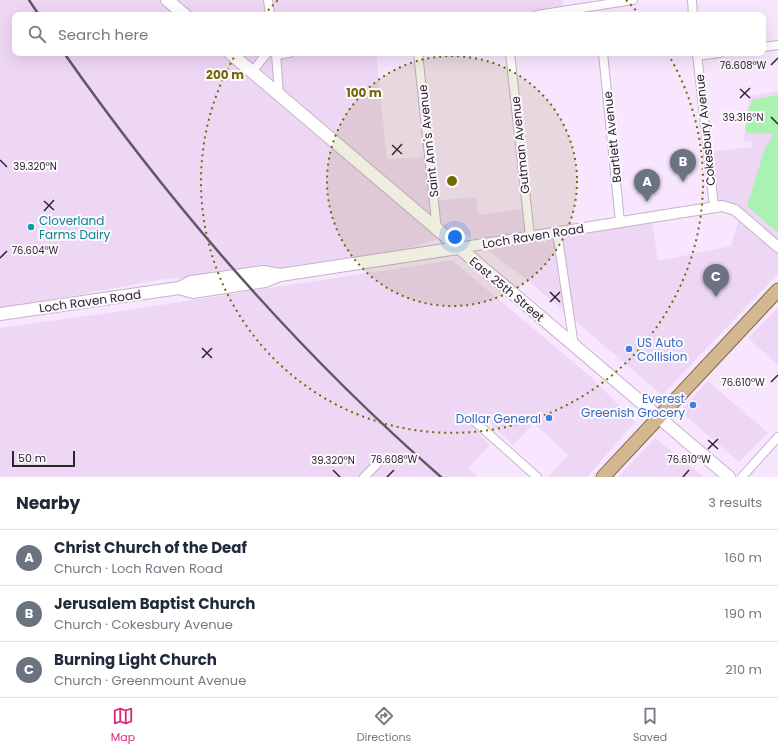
<!DOCTYPE html>
<html lang="en">
<head>
<meta charset="utf-8">
<style>
	:root { --surface:#fff; --page:#f6f6f7; --text:#1f2937; --muted:#747a83; --line:#e0e1e3; --accent:#db2777 }
	body { margin:0; font-family:Poppins,sans-serif; background:var(--page); color:var(--text) }
	.scale { position:absolute; left:12px; bottom:10px; width:63px; box-sizing:border-box; padding-left:4px; border:2px solid #2c252e; border-top:0; font-size:11px; line-height:14px; white-space:nowrap; color:#2c252e; -webkit-text-stroke:3px #fdf9fe; paint-order:stroke }
	.you { position:absolute; left:455px; top:237px; width:14px; height:14px; margin:-10px; border:3px solid #fff; border-radius:50%; background:#1a73e8; box-shadow:0 0 0 6px #1a73e833 }
	.badge { display:grid; place-items:center; width:26px; height:26px; border-radius:50%; background:var(--accent); color:#fff; font-size:13px; font-weight:700 }
	.pin { position:absolute; translate:-50% -33px; filter:drop-shadow(0 1px 2px #0008) }
	.pin::after { content:''; position:absolute; top:21px; width:14px; height:12px; background:inherit; clip-path:polygon(0 0,100% 0,50% 100%) }
	.list { margin:0; padding:0; list-style:none }
	h2 { display:flex; justify-content:space-between; align-items:center; height:52px; margin:0; padding:0 16px; font-size:17px }
	h2 small { font-size:13px; font-weight:400; color:var(--muted) }
	.list li { display:grid; grid-template-columns:26px 1fr auto; gap:12px; align-items:center; box-sizing:border-box; height:56px; padding:0 16px; border-top:1px solid var(--line) }
	.list b { display:block; font-size:15px; white-space:nowrap }
	.list p { margin:0; font-size:13px; white-space:nowrap; color:var(--muted) }
	.list em { font-size:13px; font-style:normal; color:var(--muted) }
	.icon { flex:none; width:22px; height:22px; fill:none; stroke:currentColor; stroke-width:2; stroke-linecap:round; stroke-linejoin:round }
	.map { position:relative; flex:none; width:778px; height:477px; overflow:hidden }
	.search { position:absolute; background:var(--surface); box-shadow:0 4px 16px #0002; left:12px; right:12px; top:12px; height:44px; display:flex; align-items:center; gap:10px; box-sizing:border-box; padding:0 14px; border-radius:8px; color:var(--muted); font-size:15px }
	.sheet { height:220px; background:var(--surface) }
	nav { display:flex; justify-content:space-around; align-items:center; box-sizing:border-box; height:56px; border-top:1px solid var(--line); background:var(--surface); font-size:11px; color:var(--muted) }
	nav a { display:grid; justify-items:center; gap:2px }
	nav .on { color:var(--accent) }
	.map>svg:first-child { display:block }
	.built { fill:#eed7f5 }
	.green { fill:#a9f2b1 }
	.lines { fill:none; stroke-linecap:round; stroke-linejoin:round }
	.minor-casing { stroke:#c5b3ca; stroke-width:10 }
	.tertiary-casing { stroke:#c5b3ca; stroke-width:12 }
	.secondary-casing { stroke:#c5b3ca; stroke-width:14 }
	.primary-casing { stroke:#84653e; stroke-width:15 }
	.minor { stroke:#fff; stroke-width:8 }
	.tertiary { stroke:#fff; stroke-width:10 }
	.secondary { stroke:#fff; stroke-width:12 }
	.primary { stroke:#d2b790; stroke-width:13 }
	.rail { stroke:#625865; stroke-width:2.5 }
	.ticks { fill:none; stroke:#2c252e; stroke-width:1.5 }
	.ring { fill:none; stroke:#716a04; stroke-width:2; stroke-dasharray:2 4 }
	.culture-dot { fill:#0f9aa8; stroke:#fdf9fe; stroke-width:1.5 }
	.shop-dot { fill:#3f7fe0; stroke:#fdf9fe; stroke-width:1.5 }
	.labels { text-anchor:middle; dominant-baseline:central; stroke-width:4; stroke-linejoin:round; paint-order:stroke }
	.street-label { font-size:12px; fill:#2c252e; stroke:#fdf9fe }
	.culture-label { font-size:12px; fill:#0d838f; stroke:#fdf9fe; text-anchor:start }
	.shop-label { font-size:12px; fill:#366cbe; stroke:#fdf9fe; text-anchor:end }
	.ticks-label { font-size:10px; text-anchor:middle; fill:#2c252e; stroke:#fdf9fe; stroke-width:4; stroke-linejoin:round; paint-order:stroke }
	.centre { fill:#716a04; stroke:#fdf9fe; stroke-width:2 }
	.ring-label { font-size:12px; text-anchor:middle; font-weight:bold; fill:#716a04; stroke:#fdf9fe; stroke-width:4; stroke-linejoin:round; paint-order:stroke }
</style>
</head>
<body>
<div class="map">
<svg width="778" height="477" viewBox="0 0 778 477">
	<rect width="100%" height="100%" fill="#f8e6fe"/>
	<g class="built">
		<polygon points="0,0 562,0 563,8 536,15 15,15 15,53 376,53 387,159 430,157 433,201 476,197 478,215 530,208 532,233 651,215 658,261 731,246 740,215 715,205 709,152 752,147 751,141 744,142 746,115 750,96 778,91 778,274 662,395 526,279 463,232 363,261 284,272 164,279 0,309"/>
		<polygon points="452,260 592,378 635,422 587,477 548,477 568,455 534,423 513,445 486,419 476,431 490,445 468,468 478,477 0,477 0,328 109,313"/>
		<polygon points="778,308 778,365 748,338"/>
		<polygon points="708,381 768,433 739,462 680,411"/>
		<polygon points="655,438 700,474 704,477 618,477"/>
	</g>
	<path class="green" d="M778 95V233L747 206 765 148 774 135C765 131 752 137 745 130L748 111 752 100Z"/>
	<g class="lines">
		<defs>
			<g id="minor">
				<polyline points="268,0 270,15"/>
				<polyline points="692,0 693,15"/>
				<polyline points="537,15 633,0"/>
				<polyline points="763,47 778,45"/>
				<polyline points="276,53 279,95"/>
				<polyline points="418,53 437,230"/>
				<polyline points="510,53 530,236"/>
				<polyline points="603,53 620,222"/>
				<polyline points="697,53 714,207"/>
				<polyline points="276,55 289,53"/>
				<polyline points="697,56 720,53"/>
				<polyline points="252,72 267,53"/>
				<polyline points="557,232 574,346"/>
				<polyline points="472,419 537,477"/>
				<polyline points="364,477 378,463"/>
				<polyline points="742,477 778,437"/>
			</g>
			<polyline id="tertiary" points="458,248 722,206 735,210 778,247"/>
			<g id="secondary">
				<polyline points="167,0 185,15"/>
				<polyline points="230,53 729,477"/>
				<polyline points="179,288 193,292 265,281 280,275 458,248"/>
				<polyline points="0,314 179,288 191,282 263,272 280,275"/>
			</g>
			<polyline id="primary" points="603,477 778,290"/>
		</defs>
		<use href="#minor" class="minor-casing"/>
		<use href="#tertiary" class="tertiary-casing"/>
		<use href="#secondary" class="secondary-casing"/>
		<use href="#primary" class="primary-casing"/>
		<use href="#minor" class="minor"/>
		<use href="#tertiary" class="tertiary"/>
		<use href="#secondary" class="secondary"/>
		<use href="#primary" class="primary"/>
		<g class="rail">
			<polyline points="29,0 39,15"/>
			<path d="M64 53C173 208 298 352 441 477"/>
		</g>
	</g>
	<path class="ticks" d="M771 65 778 58M740 89 750 98M740 98 750 88M771 117 778 124M392 145 402 154M392 155 402 144M0 160 7 167M44 201 54 210M44 211 54 200M0 258 7 251M550 292 560 302M550 302 560 292M202 348 212 358M202 358 212 348M771 382 778 375M708 440 718 449M708 449 718 439M333 470 340 477M387 477 394 470M683 477 689 470"/>
	<circle cx="452" cy="181" r="125" fill="#716a04" fill-opacity=".12"/>
	<g class="ring">
		<circle cx="452" cy="181" r="125"/>
		<path d="M264 15A251 251 0 0 1 278 0M626 0A251 251 0 0 1 640 15M668 54A251 251 0 1 1 236 54"/>
	</g>
	<circle class="culture-dot" cx="31" cy="227" r="4"/>
	<g class="shop-dot">
		<circle cx="629" cy="349" r="4"/>
		<circle cx="693" cy="405" r="4"/>
		<circle cx="549" cy="418" r="4"/>
	</g>
	<g class="labels">
		<g class="street-label">
			<text transform="translate(705 130) rotate(-96)">Cokesbury Avenue</text>
			<text transform="translate(612 137) rotate(-96)">Bartlett Avenue</text>
			<text transform="translate(428 141) rotate(-96)">Saint Ann's Avenue</text>
			<text transform="translate(520 145) rotate(-96)">Gutman Avenue</text>
			<text transform="translate(533 236) rotate(-9)">Loch Raven Road</text>
			<text transform="translate(507 289) rotate(40)">East 25th Street</text>
			<text transform="translate(90 301) rotate(-8)">Loch Raven Road</text>
		</g>
		<g class="culture-label">
			<text x="39" y="220">Cloverland<tspan x="39" dy="14">Farms Dairy</tspan></text>
		</g>
		<g class="shop-label">
			<text x="637" y="342" text-anchor="start">US Auto<tspan x="637" dy="14">Collision</tspan></text>
			<text x="685" y="398">Everest<tspan x="685" dy="14">Greenish Grocery</tspan></text>
			<text x="541" y="418">Dollar General</text>
		</g>
	</g>
	<g class="ticks-label">
		<text x="743" y="69">76.608°W</text>
		<text x="743" y="121">39.316°N</text>
		<text x="35" y="170">39.320°N</text>
		<text x="35" y="254">76.604°W</text>
		<text x="743" y="386">76.610°W</text>
		<text x="394" y="463">76.608°W</text>
		<text x="689" y="463">76.610°W</text>
		<text x="333" y="464">39.320°N</text>
	</g>
	<circle cx="452" cy="181" r="6" class="centre"/>
	<g class="ring-label">
		<text x="225" y="79">200 m</text>
		<text x="364" y="97">100 m</text>
	</g>
</svg>
<div class="scale">50 m</div>
<div class="you"></div>
<div class="pin badge" style="left:647px;top:202px;background:#6b7280">A</div>
<div class="pin badge" style="left:683px;top:182px;background:#6b7280">B</div>
<div class="pin badge" style="left:716px;top:297px;background:#6b7280">C</div>
<div class="search"><svg class="icon" aria-label="search" viewBox="0 0 24 24"><circle cx="10" cy="10" r="6"/><path d="M15 15l6 6"/></svg>Search here</div>
</div>
<section class="sheet">
<h2>Nearby<small>3 results</small></h2>
<ul class="list">
<li><span class="badge" style="background:#6b7280">A</span><div><b>Christ Church of the Deaf</b><p>Church · Loch Raven Road</p></div><em>160 m</em></li>
<li><span class="badge" style="background:#6b7280">B</span><div><b>Jerusalem Baptist Church</b><p>Church · Cokesbury Avenue</p></div><em>190 m</em></li>
<li><span class="badge" style="background:#6b7280">C</span><div><b>Burning Light Church</b><p>Church · Greenmount Avenue</p></div><em>210 m</em></li>
</ul>
</section>
<nav>
<a class="on"><svg class="icon" aria-label="map" viewBox="0 0 24 24"><path d="M3 6l6-2 6 2 6-2v14l-6 2-6-2-6 2zM9 4v14M15 6v14"/></svg>Map</a>
<a><svg class="icon" aria-label="directions" viewBox="0 0 24 24"><path d="M12 3l9 9-9 9-9-9zM9 14v-3h6M13 9l2 2-2 2"/></svg>Directions</a>
<a><svg class="icon" aria-label="saved" viewBox="0 0 24 24"><path d="M7 4h10v16l-5-4-5 4z"/></svg>Saved</a>
</nav>
</body>
</html>
